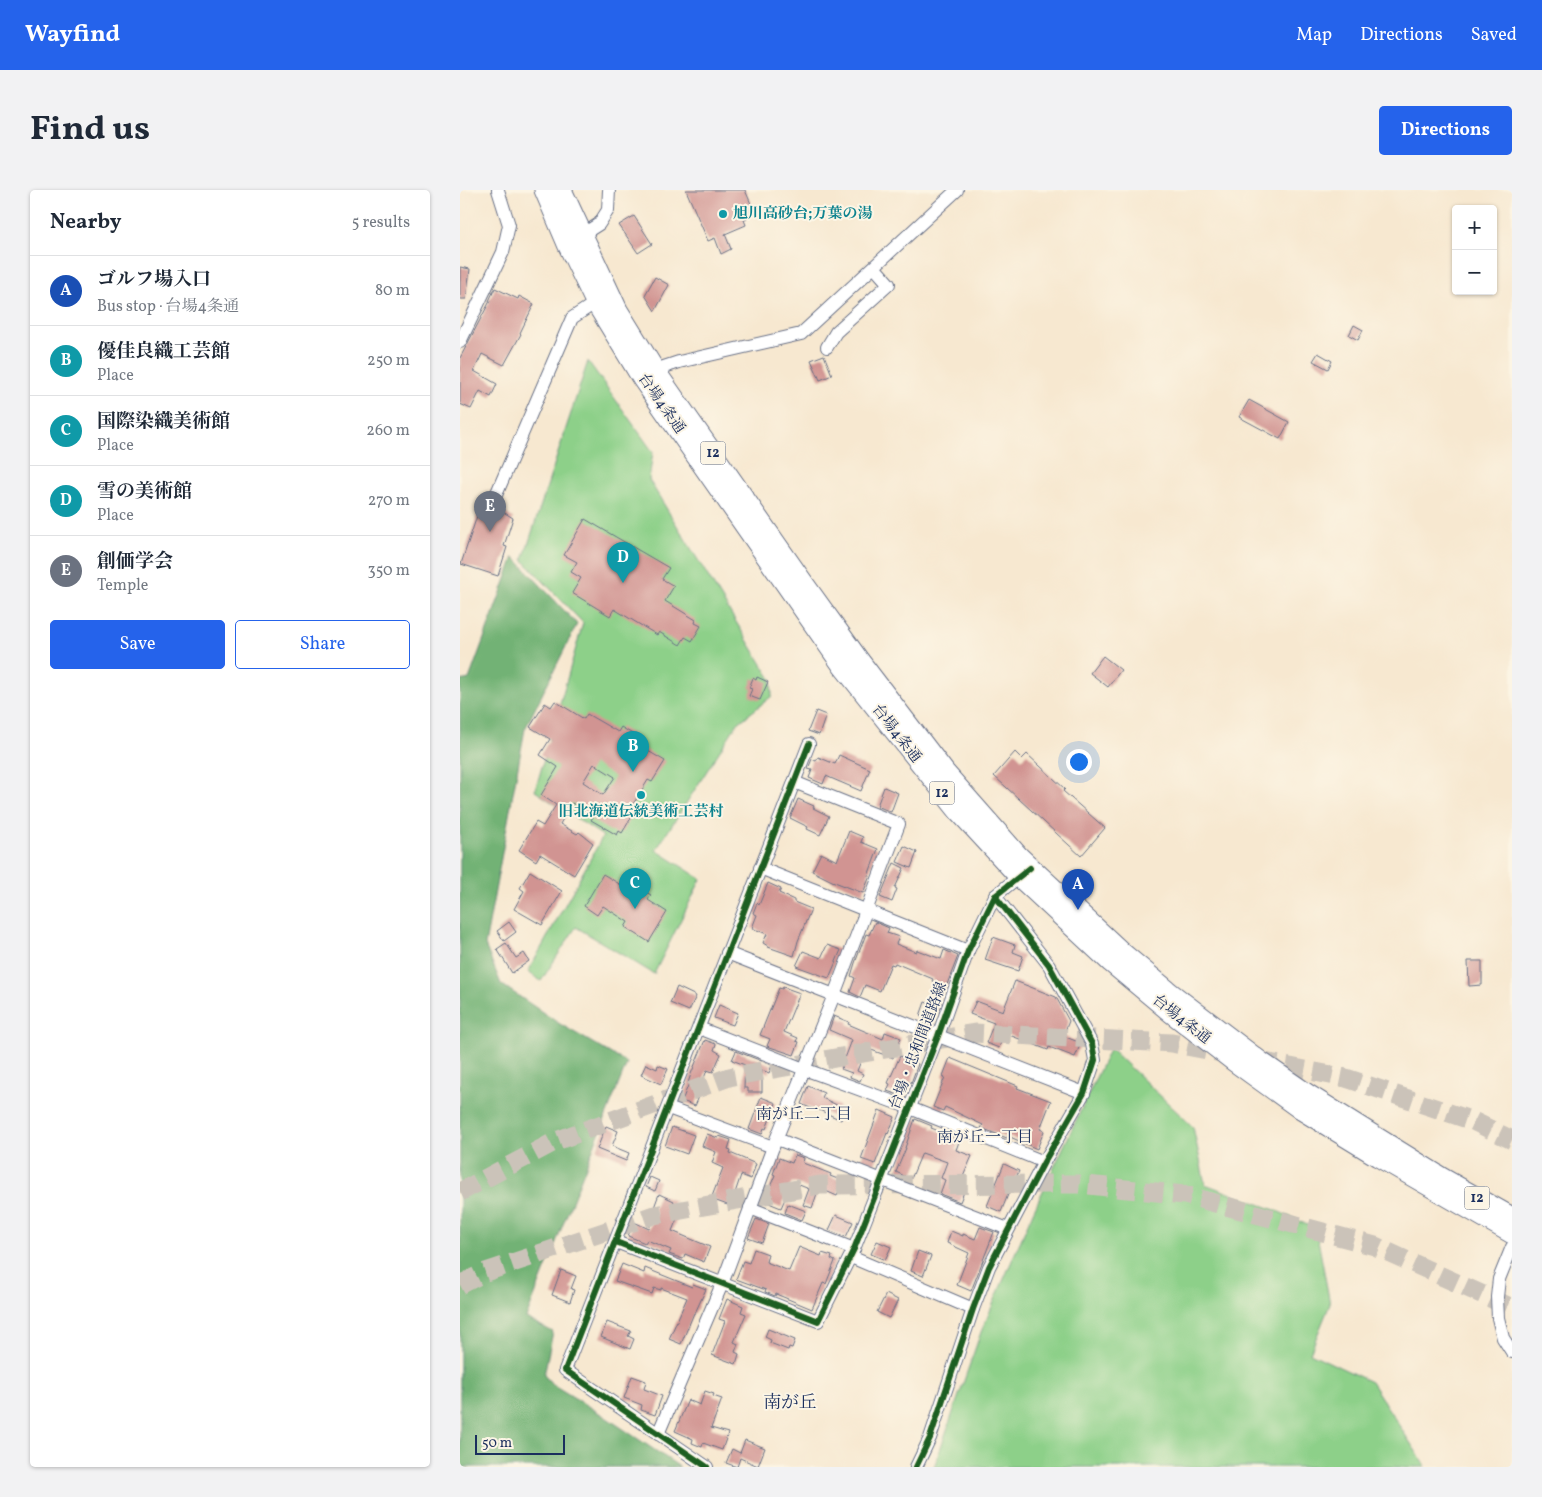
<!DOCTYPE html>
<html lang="en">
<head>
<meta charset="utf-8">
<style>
	:root { --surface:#fff; --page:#f2f2f3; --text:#1f2937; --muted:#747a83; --line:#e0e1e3; --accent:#2563eb }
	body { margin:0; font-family:Vollkorn,"Noto Serif JP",serif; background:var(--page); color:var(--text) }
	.controls { position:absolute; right:15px; top:15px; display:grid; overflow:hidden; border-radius:5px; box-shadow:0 1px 4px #0004 }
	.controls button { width:45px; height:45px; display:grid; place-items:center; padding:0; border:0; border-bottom:1px solid var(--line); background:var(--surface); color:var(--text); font:25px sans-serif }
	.scale { position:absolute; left:15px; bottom:12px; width:90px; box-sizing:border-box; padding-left:5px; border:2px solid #1b2f5e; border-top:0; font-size:14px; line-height:18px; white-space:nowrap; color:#1b2f5e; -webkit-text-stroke:4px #fcf5e5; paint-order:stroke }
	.you { position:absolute; left:618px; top:571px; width:18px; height:18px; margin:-12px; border:4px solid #fff; border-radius:50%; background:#1a73e8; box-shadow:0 0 0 8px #1a73e833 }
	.badge { display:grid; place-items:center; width:32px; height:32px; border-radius:50%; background:var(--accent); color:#fff; font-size:16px; font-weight:700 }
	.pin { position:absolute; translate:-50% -41px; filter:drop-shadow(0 1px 2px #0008) }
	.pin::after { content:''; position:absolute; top:26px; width:18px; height:15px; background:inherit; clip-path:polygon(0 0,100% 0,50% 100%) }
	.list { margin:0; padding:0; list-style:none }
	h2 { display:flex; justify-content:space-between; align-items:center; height:65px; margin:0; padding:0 20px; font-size:21px }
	h2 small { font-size:16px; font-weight:400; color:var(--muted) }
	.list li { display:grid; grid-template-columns:32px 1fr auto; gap:15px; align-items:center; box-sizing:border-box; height:70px; padding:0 20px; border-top:1px solid var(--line) }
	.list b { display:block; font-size:19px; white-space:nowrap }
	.list p { margin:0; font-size:16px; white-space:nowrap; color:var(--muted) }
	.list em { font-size:16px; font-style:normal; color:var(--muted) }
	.actions { display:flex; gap:10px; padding:15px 20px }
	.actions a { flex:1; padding:11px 0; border:1px solid var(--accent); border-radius:5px; text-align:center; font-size:18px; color:var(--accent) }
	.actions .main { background:var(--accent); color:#fff }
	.map { position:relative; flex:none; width:1052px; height:1277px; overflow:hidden; border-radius:5px }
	header { display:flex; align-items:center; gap:30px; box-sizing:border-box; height:70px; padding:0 25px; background:var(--accent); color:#fff }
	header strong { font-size:24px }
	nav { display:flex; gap:28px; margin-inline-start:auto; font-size:18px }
	.intro { display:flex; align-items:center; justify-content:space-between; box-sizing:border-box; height:120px; padding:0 30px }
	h1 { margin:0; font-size:35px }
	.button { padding:12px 22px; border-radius:5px; background:var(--accent); color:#fff; font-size:18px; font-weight:700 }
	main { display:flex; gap:30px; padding:0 30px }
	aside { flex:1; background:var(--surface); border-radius:5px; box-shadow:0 1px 4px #0004 }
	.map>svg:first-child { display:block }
	.green { fill:#8dd089; stroke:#548074 }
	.forest { fill:#72b275; stroke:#46706a }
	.building { fill:#d19492; fill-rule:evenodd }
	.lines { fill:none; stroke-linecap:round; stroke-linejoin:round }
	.highway-tunnel { stroke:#cbc3b9; stroke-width:19; stroke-dasharray:19 9; stroke-linecap:butt }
	.minor-casing { stroke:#687086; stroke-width:14 }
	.highway-casing { stroke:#687086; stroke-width:21 }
	.minor { stroke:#fff; stroke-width:12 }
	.highway { stroke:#fff; stroke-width:19 }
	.cycleway-casing { stroke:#fcf5e5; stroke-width:9 }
	.cycleway { stroke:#1b5e20; stroke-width:6 }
	.culture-dot { fill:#0f9aa8; stroke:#fcf5e5; stroke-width:2 }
	.labels { text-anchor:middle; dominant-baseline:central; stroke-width:4; stroke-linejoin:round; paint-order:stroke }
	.shield { fill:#fcf5e5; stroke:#5e6a86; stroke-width:1 }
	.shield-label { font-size:14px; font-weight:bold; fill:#1b2f5e }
	.culture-label { font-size:15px; font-weight:bold; fill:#0d838f; stroke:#fcf5e5; text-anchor:start }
	.street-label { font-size:15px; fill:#1b2f5e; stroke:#fcf5e5 }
	.neighbourhood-label { font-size:16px; fill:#1b2f5e; stroke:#fcf5e5 }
	.quarter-label { font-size:18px; fill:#1b2f5e; stroke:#fcf5e5 }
</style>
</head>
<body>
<header>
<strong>Wayfind</strong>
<nav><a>Map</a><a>Directions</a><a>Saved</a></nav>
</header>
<div class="intro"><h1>Find us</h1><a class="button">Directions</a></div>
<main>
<aside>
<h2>Nearby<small>5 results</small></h2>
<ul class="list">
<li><span class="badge" style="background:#1a4fb4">A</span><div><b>ゴルフ場入口</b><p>Bus stop · 台場4条通</p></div><em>80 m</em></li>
<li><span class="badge" style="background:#0f9aa8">B</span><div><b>優佳良織工芸館</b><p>Place</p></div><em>250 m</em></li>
<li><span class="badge" style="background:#0f9aa8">C</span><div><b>国際染織美術館</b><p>Place</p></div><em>260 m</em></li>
<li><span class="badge" style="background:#0f9aa8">D</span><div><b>雪の美術館</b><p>Place</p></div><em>270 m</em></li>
<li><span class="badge" style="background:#6b7280">E</span><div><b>創価学会</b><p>Temple</p></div><em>350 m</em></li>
</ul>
<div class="actions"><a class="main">Save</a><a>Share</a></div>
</aside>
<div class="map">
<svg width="1052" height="1277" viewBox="0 0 1052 1277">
	<rect width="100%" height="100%" fill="#fcf5e5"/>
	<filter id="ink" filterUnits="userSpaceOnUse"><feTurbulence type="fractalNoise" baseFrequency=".02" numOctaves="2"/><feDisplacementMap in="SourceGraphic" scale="10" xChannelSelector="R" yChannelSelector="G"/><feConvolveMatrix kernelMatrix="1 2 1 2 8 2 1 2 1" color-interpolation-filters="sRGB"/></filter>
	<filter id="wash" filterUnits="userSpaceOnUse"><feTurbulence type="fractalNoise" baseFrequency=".0096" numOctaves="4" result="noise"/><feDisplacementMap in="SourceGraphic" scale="20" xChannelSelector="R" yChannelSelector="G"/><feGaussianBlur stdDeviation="1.12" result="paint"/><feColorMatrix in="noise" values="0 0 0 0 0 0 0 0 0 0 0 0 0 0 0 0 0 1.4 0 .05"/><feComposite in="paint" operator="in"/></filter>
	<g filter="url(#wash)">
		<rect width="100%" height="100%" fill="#f7e8d0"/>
		<g class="green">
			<polygon points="128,171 193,262 189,290 311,489 312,506 277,534 196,660 241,689 194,784 116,737 81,791 68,782 143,646 75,601 123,433 63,370"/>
			<polygon points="650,858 733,937 745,994 815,1020 856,1039 870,1114 850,1163 911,1192 966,1277 474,1277 521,1142 573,1022"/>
		</g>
		<polygon class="forest" points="54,367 117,434 65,539 25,755 41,794 100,834 167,873 66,1128 93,1142 84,1185 92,1194 144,1226 220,1277 0,1277 0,491 9,489"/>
		<g id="blocks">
			<g class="building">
				<polygon points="226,0 285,0 295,23 286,26 287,29 284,30 286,35 265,44 271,59 261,64 255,48 248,51"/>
				<polygon points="174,26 192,54 178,63 159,35"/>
				<polygon points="0,77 10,79 6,109 0,109"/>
				<polygon points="195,87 209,95 195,121 185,105"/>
				<polygon points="35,98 58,109 59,106 74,114 60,143 61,144 44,175 22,164 14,181 37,194 31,207 20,201 11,219 0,214 0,168 30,111 29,111"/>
				<polygon points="894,135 903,140 898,150 889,145"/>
				<polygon points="858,163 872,171 868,179 853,171"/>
				<polygon points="364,165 372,185 360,190 351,170"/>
				<polygon points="789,210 829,232 820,249 779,227"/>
				<polygon points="22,317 40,320 53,328 44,356 47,357 38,386 1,374 18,323 20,324"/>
				<polygon points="125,329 209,378 202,389 214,396 205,411 236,430 235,433 241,436 232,451 225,447 220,455 199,442 197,445 154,419 150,426 112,403 121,388 111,382 117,372 104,365"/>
				<polygon points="643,466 661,480 648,497 630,483"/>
				<polygon points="297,487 308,492 300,510 289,506 292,499 289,498 293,488 296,490"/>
				<path d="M95 511 124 529 127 524 158 542 161 537 174 545 171 551 205 571 192 592 188 590 169 621 174 623 162 643 159 641 157 645 131 630 133 627 112 613 100 634 117 644 119 642 133 653 114 685 80 664 76 671 59 660 76 632 83 636 96 615 81 605 98 577 80 565 90 549 70 537 85 513 91 517ZM134 574 155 587 143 605 123 592Z"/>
				<polygon points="356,521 366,525 359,545 348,541"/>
				<polygon points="555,562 562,569 567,564 605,599 603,601 645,638 621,666 534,586"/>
				<polygon points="379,565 410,579 401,601 366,586 363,594 349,588 352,580 348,579 352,569 356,571 358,567 375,574"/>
				<polygon points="424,597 438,603 431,622 417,616"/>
				<polygon points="338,609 354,616 353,618 369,626 360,645 347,639 348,637 330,628"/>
				<polygon points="389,641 403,647 401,652 418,659 408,686 410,686 403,703 372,691 352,681 361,663 377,671"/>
				<polygon points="444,656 457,662 451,678 437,672"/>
				<polygon points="434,673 444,678 435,698 437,699 432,712 420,707"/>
				<polygon points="70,681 102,701 82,735 54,719 64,701 60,698"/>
				<polygon points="143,684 171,701 175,695 191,705 188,710 207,722 189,752 165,737 168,732 143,716 137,725 124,716"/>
				<polygon points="308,693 321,699 319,703 334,710 334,712 351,719 338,751 334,766 308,757 308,756 303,753 307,744 292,738 297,725 293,723 297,713 299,715"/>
				<polygon points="49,732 56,742 44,751 37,741"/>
				<polygon points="415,732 429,738 427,743 439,747 436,754 456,762 457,760 481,769 484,760 498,766 486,797 472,791 473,789 435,773 434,775 431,774 420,801 405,795 400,807 390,802 395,788 391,786 395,773 406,744 409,745"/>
				<polygon points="533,747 555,755 553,762 563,766 558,781 525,770"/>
				<polygon points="46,753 56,768 64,763 69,771 52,783 37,759"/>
				<polygon points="367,755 381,760 369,788 336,776 343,761 361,768"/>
				<polygon points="1008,771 1022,771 1022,795 1009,796"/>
				<polygon points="555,791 596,807 609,831 603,846 621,853 615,867 589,857 588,860 544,843 539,858 526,853 534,833 510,824 516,811 543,821"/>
				<polygon points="217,797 236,806 229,821 210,813"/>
				<polygon points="323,797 340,803 324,842 338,848 336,851 339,852 334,865 307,856 310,849 300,845 319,798 322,799"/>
				<polygon points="465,812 478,817 472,831 460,826"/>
				<polygon points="259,815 278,823 273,835 254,828"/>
				<polygon points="374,826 389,832 388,834 423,849 425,842 441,848 433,868 406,858 397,881 403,884 400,891 390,887 392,883 381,879 392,850 369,840"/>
				<polygon points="245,850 256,854 254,860 261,864 253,882 247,880 239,902 241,902 235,916 222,911 229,893 228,893 231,884"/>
				<polygon points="276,861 312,875 309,883 302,880 302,902 288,902 288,898 284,898 285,875 272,870"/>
				<polygon points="440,866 458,874 451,893 445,891 439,905 427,901 430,894 428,893"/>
				<polygon points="490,868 558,896 557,898 591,911 580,939 584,941 577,959 548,946 547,948 521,938 523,935 485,917 483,921 473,917 485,887 483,886"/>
				<polygon points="186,874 197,879 198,875 208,879 201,894 181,885"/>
				<polygon points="348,896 364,903 362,908 379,916 378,918 384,921 381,930 357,919 357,921 341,914"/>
				<polygon points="301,907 316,913 306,939 304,938 302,944 289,939"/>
				<polygon points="419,920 435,927 428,944 427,943 415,974 401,969"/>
				<polygon points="455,929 472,936 471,938 500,949 496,960 512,966 502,989 505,990 500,1001 504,1002 500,1012 480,1004 485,990 481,988 487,972 462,963 451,989 436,982 446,958 445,958"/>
				<polygon points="146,936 158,941 152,956 169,963 166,971 137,959"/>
				<polygon points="212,937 234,945 227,964 205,956"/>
				<polygon points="247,944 258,948 259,946 271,950 268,959 271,960 270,963 296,974 291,989 281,985 275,1003 278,1004 273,1017 251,1009 263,978 252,973 256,962 242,956"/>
				<polygon points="335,965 344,968 343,973 371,984 370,986 383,991 377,1006 359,998 352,1018 343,1015 349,999 332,992 321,1018 304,1011 315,985 313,984 319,968 332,973"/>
				<polygon points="544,974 559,981 554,992 553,992 541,1022 527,1016"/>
				<polygon points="190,987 199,991 195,1001 186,997"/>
				<polygon points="199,1004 214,1011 212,1015 221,1019 212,1041 250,1057 244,1072 225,1064 223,1069 209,1064 211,1060 187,1050 185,1053 168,1046 174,1032 189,1039 196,1021 193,1020"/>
				<polygon points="328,1014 346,1021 342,1030 325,1023"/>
				<polygon points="376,1025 393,1032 386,1047 369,1040"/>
				<polygon points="296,1029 309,1034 302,1053 288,1048"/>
				<polygon points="520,1037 534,1042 511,1101 497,1095 509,1063 487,1053 491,1041 503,1046 503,1044 515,1049"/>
				<polygon points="417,1051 431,1057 425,1070 411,1064"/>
				<polygon points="339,1057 361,1066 362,1063 372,1066 371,1069 375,1071 366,1094 363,1093 352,1119 316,1104 315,1106 305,1102 306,1100 276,1089 283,1071 289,1073 294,1059 308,1064 306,1072 329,1081"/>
				<polygon points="458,1061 471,1066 463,1086 451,1081"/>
				<polygon points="162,1074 184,1083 185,1078 232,1097 233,1094 246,1099 235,1123 234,1123 221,1154 209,1149 227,1108 201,1098 201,1100 194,1098 192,1104 155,1091"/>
				<polygon points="101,1080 116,1086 111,1099 114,1100 110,1112 92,1105"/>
				<polygon points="426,1104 438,1110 429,1128 417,1122"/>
				<polygon points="267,1109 283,1116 281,1122 286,1124 274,1152 278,1154 275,1162 279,1164 276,1174 252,1165 265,1131 259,1129"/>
				<polygon points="147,1132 171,1141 168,1146 174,1149 170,1159 141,1147"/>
				<polygon points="308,1139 335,1150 332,1158 329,1157 328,1160 310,1153 311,1150 305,1147"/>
				<polygon points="172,1186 186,1191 184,1199 202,1206 195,1225 181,1220 182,1215 164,1208"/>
				<polygon points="245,1201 254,1204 253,1206 262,1209 251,1238 268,1243 262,1260 243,1253 242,1257 232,1253 233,1249 215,1241 228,1210 240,1215"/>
				<polygon points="285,1250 305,1258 298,1276 280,1268 277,1277 266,1273 272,1259 280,1263"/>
			</g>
		</g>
	</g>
	<g filter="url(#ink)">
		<use href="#blocks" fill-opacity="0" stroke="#687086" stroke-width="1"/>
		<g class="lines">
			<g class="highway-tunnel">
				<polyline points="799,871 886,888 1013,931 1052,950"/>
				<polyline points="0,1002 96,951 269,887 515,843 712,853 767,864"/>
				<polyline points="0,1095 23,1083 194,1025 360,995 618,994 725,1005 915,1056 1052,1118"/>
			</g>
			<defs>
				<g id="minor">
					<polyline points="117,48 139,34 148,20 149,0"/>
					<polyline points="0,152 43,62 49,35 38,0"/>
					<polyline points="367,157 376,142 429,94 414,77"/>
					<polyline points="191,184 195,180 219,172 341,144 497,0"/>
					<polyline points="36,305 112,128 141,109"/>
					<polyline points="300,678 508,761"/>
					<polyline points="267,763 624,903"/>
					<polyline points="239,838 344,879 450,918 584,972"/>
					<polyline points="208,918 313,957"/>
					<polyline points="317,949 548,1039"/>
					<polyline points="290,1018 394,1059"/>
					<polyline points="156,1052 358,1131 394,1059 478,846 508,761 535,706 563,683"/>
					<polyline points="1052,1057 1039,1089 1037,1107 1038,1128 1043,1148 1052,1162"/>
					<polyline points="391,1067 513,1119"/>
					<polyline points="198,1244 262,1094 313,957 374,805 439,634 334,592"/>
					<polyline points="247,1277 105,1180 349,554"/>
					<polyline points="456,1277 470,1248 513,1119 529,1077 584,972 624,903 635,870 632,854 589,775 535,706"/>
				</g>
				<g id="highway">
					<polyline points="84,0 107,54 135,112 182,189 383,477 498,621 559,687 651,773 711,823 773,871 841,920 918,967 1052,1044"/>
					<polyline points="102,0 158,120 195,180 346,396 400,471 485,582 559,666 662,762 710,802 803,873 848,904 920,949 983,988 1052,1027"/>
				</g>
			</defs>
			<use href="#minor" class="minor-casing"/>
			<use href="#highway" class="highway-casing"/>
			<use href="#minor" class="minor"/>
			<use href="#highway" class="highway"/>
			<defs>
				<g id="cycleway">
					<polyline points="156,1052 358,1131 394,1059 478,846 508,761 535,706 570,678"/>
					<polyline points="247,1277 105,1180 349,554"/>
					<polyline points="456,1277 470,1248 513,1119 529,1077 584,972 624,903 635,870 632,854 589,775 535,706"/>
				</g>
			</defs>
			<use href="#cycleway" class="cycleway-casing"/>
			<use href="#cycleway" class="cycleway"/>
		</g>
	</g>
	<g class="culture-dot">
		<circle cx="263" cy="24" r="5"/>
		<circle cx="181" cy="605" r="5"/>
	</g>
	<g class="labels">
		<g class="shield">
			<rect x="240.5" y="251.5" width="25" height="23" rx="4"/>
			<rect x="469.5" y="591.5" width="25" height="23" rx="4"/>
			<rect x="1004.5" y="996.5" width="25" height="23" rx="4"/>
		</g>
		<g class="shield-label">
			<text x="253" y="263">12</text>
			<text x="482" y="603">12</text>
			<text x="1017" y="1008">12</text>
		</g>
		<g class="culture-label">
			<text x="273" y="24">旭川高砂台;万葉の湯</text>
			<text x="181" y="622" text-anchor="middle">旧北海道伝統美術工芸村</text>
		</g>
		<g class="street-label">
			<text transform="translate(201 214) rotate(55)">台場4条通</text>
			<text transform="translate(436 544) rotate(52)">台場4条通</text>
			<text transform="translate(721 830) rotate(38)">台場4条通</text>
			<text transform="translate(459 856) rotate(-69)">台場・忠和間道路線</text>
		</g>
		<g class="neighbourhood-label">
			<text x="344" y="925">南が丘二丁目</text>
			<text x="525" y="948">南が丘一丁目</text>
		</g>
		<g class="quarter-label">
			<text x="330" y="1213">南が丘</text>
		</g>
	</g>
</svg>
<div class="controls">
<button>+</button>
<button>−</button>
</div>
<div class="scale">50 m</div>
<div class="you"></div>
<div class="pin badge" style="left:618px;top:720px;background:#1a4fb4">A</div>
<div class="pin badge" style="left:173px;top:582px;background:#0f9aa8">B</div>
<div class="pin badge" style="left:175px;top:719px;background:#0f9aa8">C</div>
<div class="pin badge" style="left:163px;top:393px;background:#0f9aa8">D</div>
<div class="pin badge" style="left:30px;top:342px;background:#6b7280">E</div>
</div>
</main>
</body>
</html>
